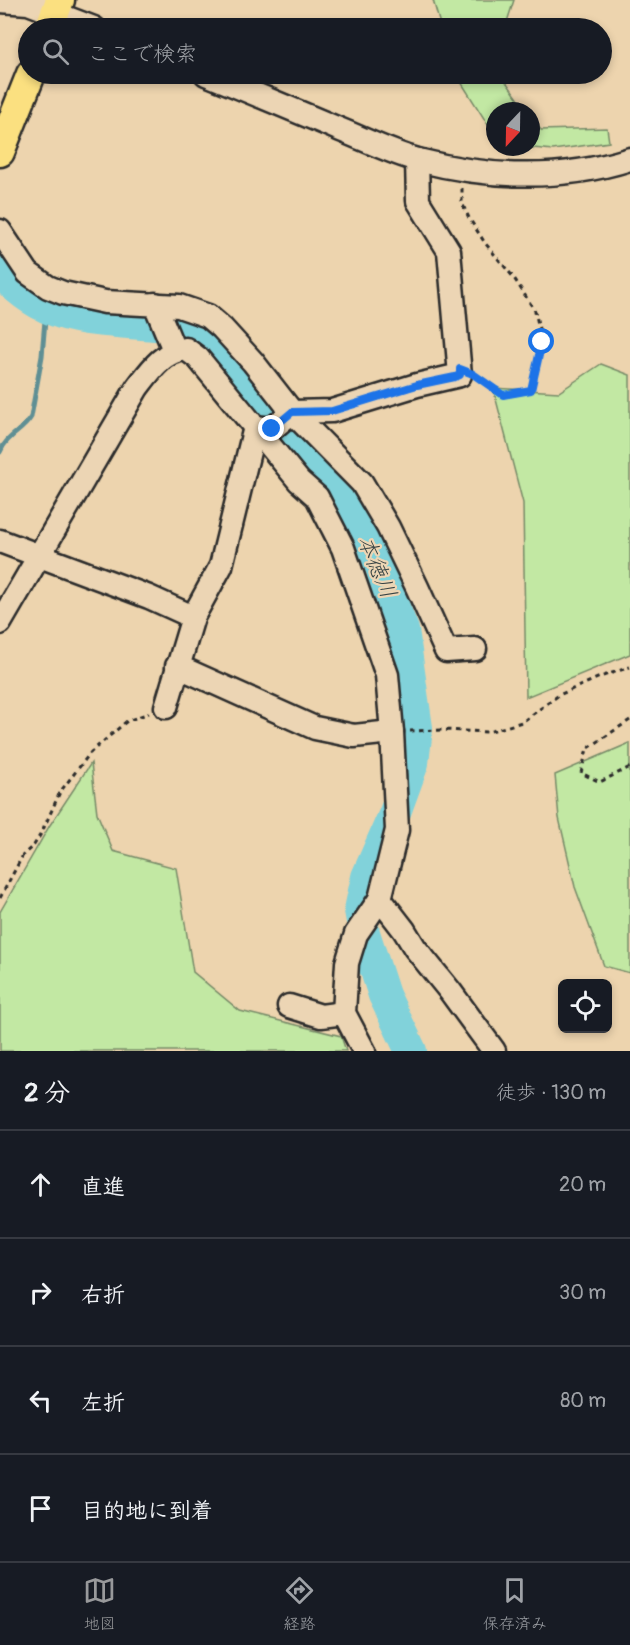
<!DOCTYPE html>
<html lang="ja">
<head>
<meta charset="utf-8">
<style>
	:root { --surface:#171b24; --page:#20242c; --text:#f1f3f6; --muted:#9ea1a6; --line:#363941; --accent:#98999b }
	body { margin:0; font-family:Pangolin,"Klee One",sans-serif; background:var(--page); color:var(--text) }
	.controls { position:absolute; right:18px; bottom:18px; display:grid; overflow:hidden; border-radius:9px; box-shadow:0 3px 9px #0003 }
	.controls button { width:54px; height:54px; display:grid; place-items:center; padding:0; border:0; border-bottom:2px solid var(--line); background:var(--surface); color:var(--text); font:30px sans-serif }
	.compass { position:absolute; left:486px; top:102px; width:54px; height:54px; border-radius:50%; background:var(--surface); box-shadow:0 3px 9px #0003; rotate:202deg }
	.stop { position:absolute; width:18px; height:18px; margin:-14px; border:4px solid #1a73e8; border-radius:50%; background:#fff }
	.stop.end { background:#1a73e8; border-color:#fff; box-shadow:0 2px 6px #0008 }
	.list { margin:0; padding:0; list-style:none }
	h2 { display:flex; justify-content:space-between; align-items:center; height:78px; margin:0; padding:0 24px; font-size:26px }
	h2 small { font-size:20px; font-weight:400; color:var(--muted) }
	.list li { display:grid; grid-template-columns:39px 1fr auto; gap:18px; align-items:center; box-sizing:border-box; height:108px; padding:0 24px; border-top:2px solid var(--line) }
	.list b { display:block; font-size:22px; white-space:nowrap }
	.list em { font-size:20px; font-style:normal; color:var(--muted) }
	.icon { flex:none; width:33px; height:33px; fill:none; stroke:currentColor; stroke-width:2; stroke-linecap:round; stroke-linejoin:round }
	.map { position:relative; flex:none; width:630px; height:1051px; overflow:hidden }
	.search { position:absolute; background:var(--surface); box-shadow:0 3px 9px #0003; left:18px; right:18px; top:18px; height:66px; display:flex; align-items:center; gap:15px; box-sizing:border-box; padding:0 21px; border-radius:33px; color:var(--muted); font-size:22px }
	.sheet { height:510px; background:var(--surface) }
	nav { display:flex; justify-content:space-around; align-items:center; box-sizing:border-box; height:84px; border-top:2px solid var(--line); background:var(--surface); font-size:16px; color:var(--muted) }
	nav a { display:grid; justify-items:center; gap:3px }
	nav .on { color:var(--accent) }
	.map>svg:first-child { display:block }
	.green { fill:#c2e8a3; stroke:#768a67; stroke-width:1.5 }
	.lines { fill:none; stroke-linecap:round; stroke-linejoin:round }
	.stream { stroke:#5f8f94; stroke-width:5 }
	.river { stroke:#81d2da; stroke-width:32 }
	.minor-casing { stroke:#2b2b2b; stroke-width:27 }
	.major-casing { stroke:#2b2b2b; stroke-width:33 }
	.path { stroke:#2b2b2b; stroke-width:3; stroke-dasharray:4.5 4.5; stroke-linecap:butt }
	.minor { stroke:#ecd5b4; stroke-width:22 }
	.major { stroke:#fbe080; stroke-width:28 }
	.route { stroke:#1a73e8; stroke-width:8 }
	.labels { text-anchor:middle; dominant-baseline:central; stroke-width:4.5; stroke-linejoin:round; paint-order:stroke }
	.water-label { font-size:22px; font-style:italic; fill:#384445; stroke:#ecd5b4 }
</style>
</head>
<body>
<div class="map">
<svg width="630" height="1051" viewBox="0 0 630 1051">
	<rect width="100%" height="100%" fill="#edd4ae"/>
	<filter id="ink" filterUnits="userSpaceOnUse"><feTurbulence type="fractalNoise" baseFrequency=".0167" numOctaves="2"/><feDisplacementMap in="SourceGraphic" scale="12" xChannelSelector="R" yChannelSelector="G"/><feConvolveMatrix kernelMatrix="1 2 1 2 8 2 1 2 1" color-interpolation-filters="sRGB"/></filter>
	<g filter="url(#ink)">
		<g class="green">
			<polygon points="433,0 514,0 505,28 441,28"/>
			<polygon points="456,74 503,74 504,79 527,111 495,111 495,136"/>
			<polygon points="531,117 541,130 607,128 609,142 553,150 523,147 531,147"/>
			<polygon points="601,364 630,375 630,654 526,697 523,503 493,388 559,392"/>
			<polygon points="630,743 630,973 604,966 575,887 559,818 555,775"/>
			<polygon points="91,763 97,813 113,851 176,868 193,972 240,1011 341,1036 346,1051 0,1051 0,912 50,825"/>
		</g>
		<g class="lines">
			<path class="stream" d="M0 452C7 435 23 431 31 417L42 356 46 308"/>
			<path class="river" d="M0 271C41 319 84 320 142 324 157 325 174 325 188 331 198 335 206 343 215 350L312 469 339 498 364 530 382 570 387 590 403 630 417 728 413 763 394 815 367 877 360 910 364 933 384 995 411 1051"/>
			<defs>
				<g id="minor">
					<polyline points="0,1 28,3 94,28"/>
					<path d="M206 74C251 92 296 111 341 130 366 140 391 153 418 160 488 178 561 181 630 159"/>
					<polyline points="0,231 28,273 48,287 63,293 105,302 179,306 208,316 222,328 253,362 292,412 362,483 388,527 417,587 446,651 475,649"/>
					<polyline points="155,304 174,350"/>
					<polyline points="255,427 272,429 292,412 332,411 417,385 460,375 449,251 418,201 417,160"/>
					<polyline points="0,541 149,597 193,617"/>
					<path d="M0 623 137 388C150 371 163 351 186 349L198 358 299 481 317 497 343 548 387 675 392 732 397 830 380 899 356 934 347 963 344 1013 364 1051"/>
					<polyline points="177,666 315,728 354,736 392,732"/>
					<polyline points="166,707 193,617 221,566 255,427"/>
					<polyline points="380,899 404,930 415,948 450,991 494,1051"/>
					<polyline points="289,1006 321,1016 344,1013"/>
				</g>
				<g id="major">
					<polyline points="49,28 60,0"/>
					<polyline points="0,152 31,74"/>
				</g>
			</defs>
			<use href="#minor" class="minor-casing"/>
			<use href="#major" class="major-casing"/>
			<g class="path">
				<polyline points="462,188 462,203 469,218 485,243 514,278 535,311 542,342 531,390 503,395 480,379"/>
				<polyline points="630,720 587,749 581,773 600,782 630,767"/>
				<polyline points="410,731 443,730 488,732 522,722 559,695 600,677 630,667"/>
				<polyline points="0,898 23,855 34,845 42,832 60,792 91,752 127,721 149,713"/>
			</g>
			<use href="#minor" class="minor"/>
			<use href="#major" class="major"/>
		</g>
	</g>
	<g class="lines" filter="url(#ink)">
		<polyline class="route" points="272,429 292,412 332,411 417,385 455,377 460,375 460,369 473,374 503,395 531,390 542,342"/>
	</g>
	<g class="labels">
		<g class="water-label">
			<text transform="translate(377 567) rotate(67)">本徳川</text>
		</g>
	</g>
</svg>
<div class="controls">
<button><svg class="icon" aria-label="locate" viewBox="0 0 24 24"><circle cx="12" cy="12" r="6"/><path d="M12 2v4M12 18v4M2 12h4M18 12h4"/></svg></button>
</div>
<svg class="compass" viewBox="-18 -18 36 36"><path d="M0-13l5 13h-10z" fill="#e53935"/><path d="M0 13l5-13h-10z" fill="#9ea1a6"/></svg>
<div class="stop" style="left:542px;top:342px"></div>
<div class="stop end" style="left:272px;top:429px"></div>
<div class="search"><svg class="icon" aria-label="search" viewBox="0 0 24 24"><circle cx="10" cy="10" r="6"/><path d="M15 15l6 6"/></svg>ここで検索</div>
</div>
<section class="sheet">
<h2>2 分<small>徒歩 · 130 m</small></h2>
<ul class="list">
<li><svg class="icon" aria-label="ahead" viewBox="0 0 24 24"><path d="M12 20V5M6 11l6-6 6 6"/></svg><div><b>直進</b></div><em>20 m</em></li>
<li><svg class="icon" aria-label="right" viewBox="0 0 24 24"><path d="M7 20v-9h11M14 6l5 5-5 5"/></svg><div><b>右折</b></div><em>30 m</em></li>
<li><svg class="icon" aria-label="left" viewBox="0 0 24 24"><path d="M17 20v-9H6M10 6l-5 5 5 5"/></svg><div><b>左折</b></div><em>80 m</em></li>
<li><svg class="icon" aria-label="arrive" viewBox="0 0 24 24"><path d="M6 21V4h12l-3 4 3 4H6"/></svg><div><b>目的地に到着</b></div></li>
</ul>
</section>
<nav>
<a class="on"><svg class="icon" aria-label="map" viewBox="0 0 24 24"><path d="M3 6l6-2 6 2 6-2v14l-6 2-6-2-6 2zM9 4v14M15 6v14"/></svg>地図</a>
<a><svg class="icon" aria-label="directions" viewBox="0 0 24 24"><path d="M12 3l9 9-9 9-9-9zM9 14v-3h6M13 9l2 2-2 2"/></svg>経路</a>
<a><svg class="icon" aria-label="saved" viewBox="0 0 24 24"><path d="M7 4h10v16l-5-4-5 4z"/></svg>保存済み</a>
</nav>
</body>
</html>
